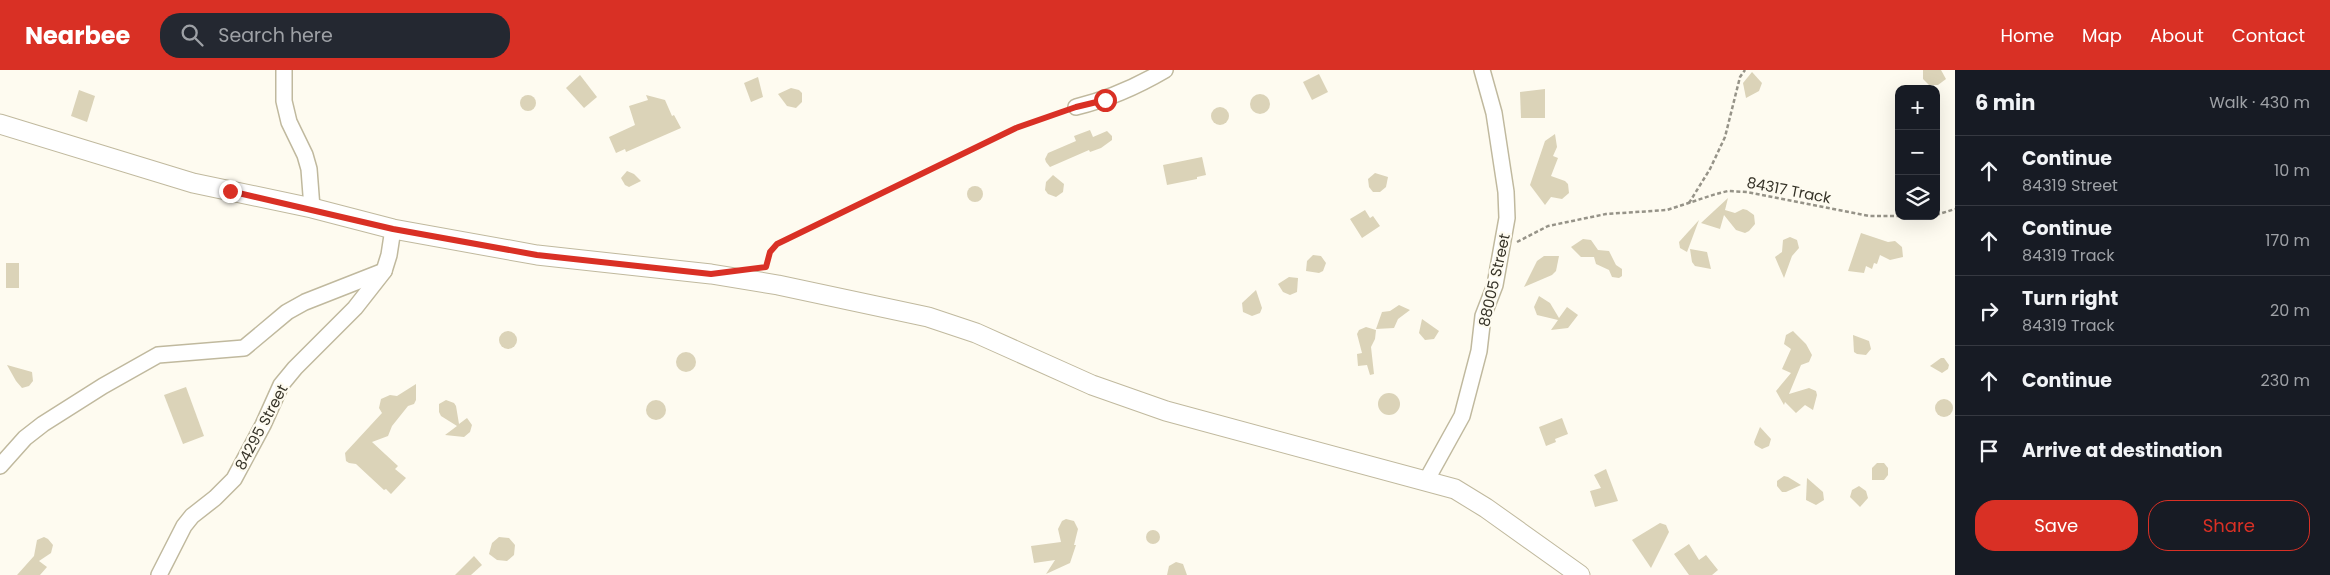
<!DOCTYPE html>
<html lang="en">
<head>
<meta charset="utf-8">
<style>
	:root { --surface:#171b24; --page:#242831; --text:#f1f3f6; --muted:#9ea1a6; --line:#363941; --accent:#d93025 }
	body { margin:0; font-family:Poppins,sans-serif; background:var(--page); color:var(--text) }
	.controls { position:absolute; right:15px; top:15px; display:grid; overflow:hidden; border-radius:10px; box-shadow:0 5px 20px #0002 }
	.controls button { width:45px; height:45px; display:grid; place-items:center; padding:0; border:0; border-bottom:1px solid var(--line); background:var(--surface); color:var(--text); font:25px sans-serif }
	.stop { position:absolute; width:15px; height:15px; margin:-11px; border:4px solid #d93025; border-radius:50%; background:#fff }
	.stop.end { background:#d93025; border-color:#fff; box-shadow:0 1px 5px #0008 }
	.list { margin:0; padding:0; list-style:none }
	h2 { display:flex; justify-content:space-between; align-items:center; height:65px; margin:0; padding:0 20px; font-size:21px }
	h2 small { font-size:16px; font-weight:400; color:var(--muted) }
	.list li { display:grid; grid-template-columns:32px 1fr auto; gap:15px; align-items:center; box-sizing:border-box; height:70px; padding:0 20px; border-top:1px solid var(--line) }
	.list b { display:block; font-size:19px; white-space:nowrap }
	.list p { margin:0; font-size:16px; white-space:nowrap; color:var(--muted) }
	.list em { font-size:16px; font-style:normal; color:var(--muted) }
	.actions { display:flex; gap:10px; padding:15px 20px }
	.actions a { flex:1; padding:11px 0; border:1px solid var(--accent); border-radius:20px; text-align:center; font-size:18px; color:var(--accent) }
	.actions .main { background:var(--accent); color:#fff }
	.icon { flex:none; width:28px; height:28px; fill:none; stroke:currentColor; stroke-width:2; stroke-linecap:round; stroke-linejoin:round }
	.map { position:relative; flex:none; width:1955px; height:505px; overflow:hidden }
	header { display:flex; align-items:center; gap:30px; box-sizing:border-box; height:70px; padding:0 25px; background:var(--accent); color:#fff }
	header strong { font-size:24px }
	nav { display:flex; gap:28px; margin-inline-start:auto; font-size:18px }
	.search { width:350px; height:45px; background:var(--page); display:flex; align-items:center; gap:12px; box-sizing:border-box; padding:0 18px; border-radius:20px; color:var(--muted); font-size:19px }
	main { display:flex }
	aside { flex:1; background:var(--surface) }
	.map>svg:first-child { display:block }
	.building { fill:#dbd3b8 }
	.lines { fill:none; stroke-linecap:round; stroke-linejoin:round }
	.minor-casing { stroke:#c0b99e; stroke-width:18 }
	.tertiary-casing { stroke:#c0b99e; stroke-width:21 }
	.path { stroke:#969388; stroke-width:2.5; stroke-dasharray:4 2.5; stroke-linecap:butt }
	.minor { stroke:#fff; stroke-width:15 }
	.tertiary { stroke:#fff; stroke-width:19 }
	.route { stroke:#d93025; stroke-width:6 }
	.labels { text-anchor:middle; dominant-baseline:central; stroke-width:4.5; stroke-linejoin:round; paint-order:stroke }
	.street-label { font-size:15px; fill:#373429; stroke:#fefbf0 }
</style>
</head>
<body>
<header>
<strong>Nearbee</strong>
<div class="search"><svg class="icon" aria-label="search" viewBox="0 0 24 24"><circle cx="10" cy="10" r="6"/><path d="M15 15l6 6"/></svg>Search here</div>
<nav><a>Home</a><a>Map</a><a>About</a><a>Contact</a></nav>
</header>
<main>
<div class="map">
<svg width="1955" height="505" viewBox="0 0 1955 505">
	<rect width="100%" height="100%" fill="#fefbf0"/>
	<g class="building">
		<polygon points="1923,0 1941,0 1946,9 1938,15 1929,15 1923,9"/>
		<polygon points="1752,2 1762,13 1759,21 1746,28 1743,13"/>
		<polygon points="1319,4 1328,22 1312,30 1303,12"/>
		<polygon points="580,5 597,27 584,38 566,18"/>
		<polygon points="758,7 763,27 751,32 744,13"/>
		<polygon points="791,18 799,20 802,23 802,32 796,38 787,36 778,24"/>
		<polygon points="1545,19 1545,48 1521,48 1520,22"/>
		<polygon points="79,20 95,26 87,52 71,46"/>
		<circle cx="1260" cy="34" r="10"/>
		<circle cx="528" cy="33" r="8"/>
		<polygon points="646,25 665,30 672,46 674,45 681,58 626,82 625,79 616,83 609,67 635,55 629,36 648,30"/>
		<circle cx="1220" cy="46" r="9"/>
		<polygon points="1090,60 1093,67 1107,61 1112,66 1112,70 1101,78 1090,82 1089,80 1050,97 1046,92 1045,89 1048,83 1076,71 1074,66"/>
		<polygon points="1555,64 1557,77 1553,86 1558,88 1551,106 1565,111 1568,114 1569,123 1562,129 1551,127 1545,135 1530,115 1545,71"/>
		<polygon points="1202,87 1206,105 1197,107 1197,109 1167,115 1163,95"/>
		<polygon points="627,101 634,104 641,111 629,117 625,115 621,108"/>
		<polygon points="1375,103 1388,107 1386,117 1380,122 1373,122 1369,117 1368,109"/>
		<polygon points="1053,105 1064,114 1063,122 1056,127 1048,124 1045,120 1046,112"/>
		<circle cx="975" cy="124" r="8"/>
		<polygon points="1728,128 1725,140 1735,143 1743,139 1747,140 1754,145 1755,154 1749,161 1745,163 1736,160 1724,145 1720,159 1701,153"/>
		<polygon points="1365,140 1370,148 1373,146 1380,156 1362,168 1350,149"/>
		<polygon points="1699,150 1687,182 1680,178 1679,172"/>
		<polygon points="1861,163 1888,172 1895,171 1902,177 1903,187 1890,190 1880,185 1877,194 1874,193 1872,199 1866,196 1864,203 1848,201"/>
		<polygon points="1790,167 1797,170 1799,178 1792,186 1784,208 1775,187 1782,182 1783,170"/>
		<polygon points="1583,169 1591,170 1598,180 1609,181 1616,195 1622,199 1622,206 1619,208 1612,207 1609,200 1596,194 1594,187 1581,187 1571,177"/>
		<polygon points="1690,179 1707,182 1711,199 1695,196 1692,192"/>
		<polygon points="1313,185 1321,186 1326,193 1323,201 1319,203 1306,201 1307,191"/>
		<polygon points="1544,186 1559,186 1556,201 1552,205 1524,217 1537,191"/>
		<rect x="6" y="193" width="13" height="25"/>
		<polygon points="1289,207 1298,208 1297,222 1290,225 1283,222 1278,214"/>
		<polygon points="1256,220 1262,238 1260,243 1252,246 1243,242 1242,233"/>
		<polygon points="1539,226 1550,233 1559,248 1567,237 1578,245 1568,258 1551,260 1558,250 1537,245 1534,237"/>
		<polygon points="1399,235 1410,240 1398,249 1394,258 1376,259 1382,242 1390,241"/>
		<polygon points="1422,249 1439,261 1434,269 1425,270 1419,263"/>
		<polygon points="1366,257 1376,260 1375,269 1371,277 1374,304 1370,305 1367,295 1358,296 1357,284 1362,283 1357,264 1359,260"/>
		<polygon points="1793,261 1806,274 1812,285 1809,292 1801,295 1789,324 1809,318 1816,321 1817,325 1813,340 1805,335 1796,343 1785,332 1784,335 1776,321 1791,303 1782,299 1791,279 1784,274 1786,265"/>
		<circle cx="508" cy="270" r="9"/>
		<polygon points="1853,265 1869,271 1871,279 1866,285 1857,284 1854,282"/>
		<circle cx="686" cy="292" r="10"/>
		<polygon points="1941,288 1944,288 1949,295 1948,299 1942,303 1930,296"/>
		<polygon points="7,295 32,302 33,311 29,316 22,318 16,311"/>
		<polygon points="416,314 416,330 414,334 408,336 392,356 388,366 372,372 398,396 395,399 406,408 391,424 386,419 384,420 356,394 349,393 346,391 345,383 382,343 379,338 381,329 390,325 397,326"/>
		<polygon points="186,317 204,366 183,374 164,325"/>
		<circle cx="1389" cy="334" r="11"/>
		<circle cx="1944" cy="338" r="9"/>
		<polygon points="446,330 454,333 456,336 459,354 467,348 472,355 470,362 464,367 445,365 457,356 441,346 439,342 439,334"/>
		<circle cx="656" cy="340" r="10"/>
		<polygon points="1562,348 1568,364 1555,369 1556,372 1546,376 1539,357"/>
		<polygon points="1760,357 1771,369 1769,376 1762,379 1755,375 1754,372"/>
		<polygon points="1877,393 1884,393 1888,398 1888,405 1884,410 1872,410 1872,398"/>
		<polygon points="1606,399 1618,431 1595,437 1590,421 1601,418 1594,405"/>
		<polygon points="1784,406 1788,407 1801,415 1786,422 1782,422 1777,416 1777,411"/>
		<polygon points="1807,408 1823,422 1824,430 1816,435 1806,430"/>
		<polygon points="1859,416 1866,421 1868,428 1860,437 1850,427 1852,420"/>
		<polygon points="1066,449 1074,451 1078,459 1074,475 1076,475 1070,493 1046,504 1055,490 1034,493 1031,476 1061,472 1058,459 1062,451"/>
		<polygon points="1660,453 1666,455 1669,462 1651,498 1632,470"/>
		<circle cx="1153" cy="467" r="7"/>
		<polygon points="44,467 48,469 53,475 51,483 39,491 47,497 40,505 17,505 34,486 37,470"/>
		<polygon points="499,467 509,468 515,475 514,485 507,491 497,490 489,484 492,473"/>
		<polygon points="1689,474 1699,490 1706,485 1718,500 1712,505 1689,505 1674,484"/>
		<polygon points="474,486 482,495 471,505 455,505"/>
		<polygon points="1176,492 1183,494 1187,505 1167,505 1169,496"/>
	</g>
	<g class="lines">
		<defs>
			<g id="minor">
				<polyline points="284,0 284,31 289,52 305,85 309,99 312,138"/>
				<path d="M1076 37C1109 29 1136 17 1165 0"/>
				<polyline points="0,396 25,368 43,354 103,316 158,285 244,278 287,242 305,232 384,201"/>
				<polyline points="1426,411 1462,346 1479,281 1483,246 1495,215 1507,148 1506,122 1494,43 1482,0"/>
				<polyline points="159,505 184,456 192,446 215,428 234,409 263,355 281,315 295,298 355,238 384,201 389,185 393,159"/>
			</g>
			<polyline id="tertiary" points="0,54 193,113 312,138 393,159 537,185 711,204 778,215 928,247 976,263 1092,315 1166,341 1455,419 1486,438 1580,505"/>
		</defs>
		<use href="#minor" class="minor-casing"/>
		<use href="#tertiary" class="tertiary-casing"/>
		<g class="path">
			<polyline points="1689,133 1710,99 1725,67 1740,7 1745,0"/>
			<polyline points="1936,145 1955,139"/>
			<polyline points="1517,172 1548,156 1606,144 1667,140 1716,124 1728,121 1747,122 1869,146 1931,146"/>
			<polyline points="767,196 770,182 777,174 1016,58 1064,41"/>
		</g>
		<use href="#minor" class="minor"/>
		<use href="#tertiary" class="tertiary"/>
	</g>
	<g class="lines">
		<polyline class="route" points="230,121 393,159 537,185 711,204 766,197 770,182 777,174 1016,58 1076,37 1105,30"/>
	</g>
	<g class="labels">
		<g class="street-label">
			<text transform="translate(1789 120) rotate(11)">84317 Track</text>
			<text transform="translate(1494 210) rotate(-77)">88005 Street</text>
			<text transform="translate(261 357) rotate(-62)">84295 Street</text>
		</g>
	</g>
</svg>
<div class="controls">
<button>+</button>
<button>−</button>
<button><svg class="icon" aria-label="layers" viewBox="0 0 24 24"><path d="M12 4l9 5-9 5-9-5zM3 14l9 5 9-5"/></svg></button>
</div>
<div class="stop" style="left:1105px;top:30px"></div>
<div class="stop end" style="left:230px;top:121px"></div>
</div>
<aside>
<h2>6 min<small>Walk · 430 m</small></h2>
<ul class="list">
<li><svg class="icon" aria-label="ahead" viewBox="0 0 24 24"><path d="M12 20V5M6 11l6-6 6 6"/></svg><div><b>Continue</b><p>84319 Street</p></div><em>10 m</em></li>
<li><svg class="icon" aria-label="ahead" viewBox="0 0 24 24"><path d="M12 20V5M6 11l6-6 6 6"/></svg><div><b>Continue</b><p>84319 Track</p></div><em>170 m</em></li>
<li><svg class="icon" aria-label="right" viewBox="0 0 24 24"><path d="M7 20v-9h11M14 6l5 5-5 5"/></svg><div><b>Turn right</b><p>84319 Track</p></div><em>20 m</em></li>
<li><svg class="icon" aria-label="ahead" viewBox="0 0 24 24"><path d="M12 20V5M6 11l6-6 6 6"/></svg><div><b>Continue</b></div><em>230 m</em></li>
<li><svg class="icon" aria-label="arrive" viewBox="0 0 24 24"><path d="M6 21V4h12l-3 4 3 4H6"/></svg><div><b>Arrive at destination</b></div></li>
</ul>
<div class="actions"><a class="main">Save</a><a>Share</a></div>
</aside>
</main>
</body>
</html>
